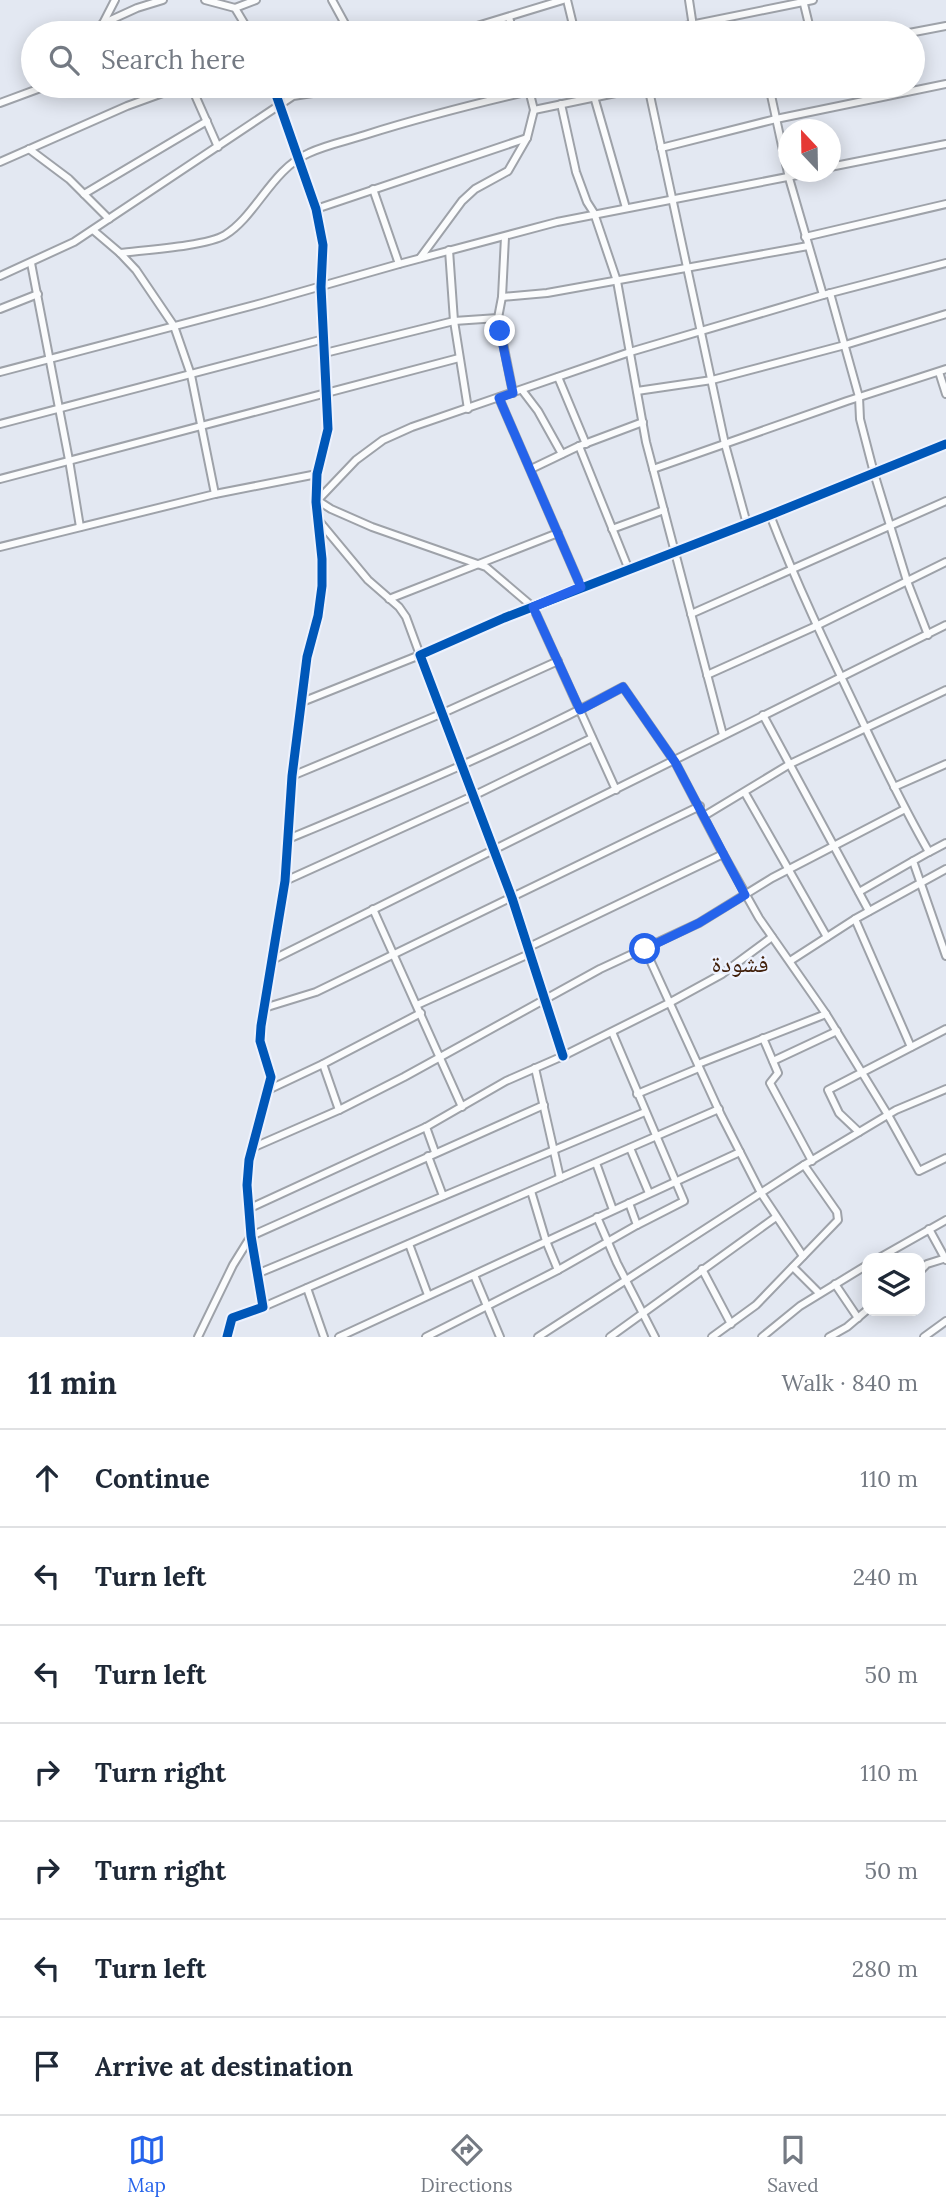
<!DOCTYPE html>
<html lang="en">
<head>
<meta charset="utf-8">
<style>
	:root { --surface:#fff; --page:#f6f6f7; --text:#1f2937; --muted:#747a83; --line:#e0e1e3; --accent:#2563eb }
	body { margin:0; font-family:Lora,"Noto Naskh Arabic",serif; background:var(--page); color:var(--text) }
	.controls { position:absolute; right:21px; bottom:21px; display:grid; overflow:hidden; border-radius:14px; box-shadow:0 4px 18px #0003 }
	.controls button { width:63px; height:63px; display:grid; place-items:center; padding:0; border:0; border-bottom:2px solid var(--line); background:var(--surface); color:var(--text); font:35px sans-serif }
	.compass { position:absolute; left:778px; top:119px; width:63px; height:63px; border-radius:50%; background:var(--surface); box-shadow:0 4px 18px #0003; rotate:338deg }
	.stop { position:absolute; width:21px; height:21px; margin:-16px; border:5px solid #2563eb; border-radius:50%; background:#fff }
	.stop.end { background:#2563eb; border-color:#fff; box-shadow:0 2px 7px #0008 }
	.list { margin:0; padding:0; list-style:none }
	h2 { display:flex; justify-content:space-between; align-items:center; height:91px; margin:0; padding:0 28px; font-size:30px }
	h2 small { font-size:23px; font-weight:400; color:var(--muted) }
	.list li { display:grid; grid-template-columns:46px 1fr auto; gap:21px; align-items:center; box-sizing:border-box; height:98px; padding:0 28px; border-top:2px solid var(--line) }
	.list b { display:block; font-size:26px; white-space:nowrap }
	.list em { font-size:23px; font-style:normal; color:var(--muted) }
	.icon { flex:none; width:38px; height:38px; fill:none; stroke:currentColor; stroke-width:2; stroke-linecap:round; stroke-linejoin:round }
	.map { position:relative; flex:none; width:946px; height:1337px; overflow:hidden }
	.search { position:absolute; background:var(--surface); box-shadow:0 4px 18px #0003; left:21px; right:21px; top:21px; height:77px; display:flex; align-items:center; gap:18px; box-sizing:border-box; padding:0 24px; border-radius:38px; color:var(--muted); font-size:26px }
	.sheet { height:777px; background:var(--surface) }
	nav { display:flex; justify-content:space-around; align-items:center; box-sizing:border-box; height:98px; border-top:2px solid var(--line); background:var(--surface); font-size:19px; color:var(--muted) }
	nav a { display:grid; justify-items:center; gap:4px }
	nav .on { color:var(--accent) }
	.map>svg:first-child { display:block }
	.lines { fill:none; stroke-linecap:round; stroke-linejoin:round }
	.minor-casing { stroke:#9ea2a9; stroke-width:10 }
	.minor { stroke:#fbfcfd; stroke-width:6 }
	.cycleway-casing { stroke:#edf2fe; stroke-width:13 }
	.cycleway { stroke:#0057b8; stroke-width:9 }
	.route { stroke:#2563eb; stroke-width:9 }
	.labels { text-anchor:middle; dominant-baseline:central; stroke-width:5; stroke-linejoin:round; paint-order:stroke }
	.neighbourhood-label { font-size:24px; fill:#42210c; stroke:#edf2fe }
</style>
</head>
<body>
<div class="map">
<svg width="946" height="1337" viewBox="0 0 946 1337">
	<rect width="100%" height="100%" fill="#e3e8f2"/>
	<g class="lines">
		<defs>
			<g id="minor">
				<polyline points="205,0 235,8 250,33"/>
				<polyline points="332,0 350,33"/>
				<polyline points="567,0 575,33"/>
				<polyline points="689,0 694,33"/>
				<polyline points="803,0 811,33"/>
				<polyline points="235,8 256,0"/>
				<polyline points="509,17 513,33"/>
				<polyline points="102,24 137,8 163,0"/>
				<polyline points="98,33 115,0"/>
				<polyline points="327,33 346,26"/>
				<polyline points="454,33 563,0"/>
				<polyline points="651,33 813,0"/>
				<polyline points="909,33 946,26"/>
				<polyline points="191,86 218,147"/>
				<polyline points="591,86 626,208"/>
				<polyline points="648,86 725,444 747,524"/>
				<polyline points="769,86 789,178 823,295"/>
				<polyline points="0,103 46,86"/>
				<polyline points="561,104 576,172 587,202 594,213 617,281 646,442 723,735"/>
				<polyline points="534,110 649,86"/>
				<polyline points="661,148 776,119 946,84"/>
				<polyline points="29,149 69,179 109,219"/>
				<polyline points="0,162 127,106 182,86"/>
				<polyline points="830,167 946,144"/>
				<polyline points="373,189 399,264"/>
				<polyline points="84,194 207,121"/>
				<polyline points="316,209 527,138"/>
				<polyline points="93,230 120,253 136,270 174,326 191,375 215,494"/>
				<polyline points="505,237 502,297 498,318 513,393"/>
				<polyline points="805,237 946,204"/>
				<polyline points="449,250 454,321 468,409"/>
				<path d="M120 253C144 250 207 246 225 235 256 216 272 169 309 153 326 145 346 141 365 135 419 118 474 104 530 91"/>
				<polyline points="420,258 462,201 475,189 508,171 527,138 534,110 528,86"/>
				<polyline points="31,263 69,460 80,527"/>
				<polyline points="0,276 74,242 293,96 332,90 342,86"/>
				<polyline points="830,293 859,397 860,419 874,473 907,581 928,635"/>
				<polyline points="502,297 547,293 808,246"/>
				<polyline points="0,309 38,294"/>
				<polyline points="325,353 454,321 498,318"/>
				<polyline points="0,372 262,303 399,264 557,222 813,172"/>
				<polyline points="939,372 946,394"/>
				<polyline points="558,377 586,444"/>
				<polyline points="522,390 538,411 562,454"/>
				<polyline points="637,391 712,380 845,345 946,314"/>
				<polyline points="499,398 581,587"/>
				<polyline points="0,424 324,339"/>
				<polyline points="579,446 629,570"/>
				<polyline points="531,469 579,446 643,422"/>
				<polyline points="653,469 847,401 946,369"/>
				<polyline points="0,479 459,358"/>
				<polyline points="317,500 331,509 372,527 486,567 533,607 616,790"/>
				<polyline points="316,502 356,460 383,440 412,427 630,352 823,295 946,263"/>
				<path d="M770 515C798 588 832 658 866 729 886 771 906 812 929 852L946 843"/>
				<polyline points="612,529 664,510"/>
				<polyline points="0,547 215,494 317,474"/>
				<polyline points="389,599 558,533"/>
				<polyline points="691,614 946,501"/>
				<polyline points="707,675 816,626 946,562"/>
				<polyline points="302,702 420,655 406,617 399,607 368,580 319,521"/>
				<polyline points="763,715 869,911"/>
				<polyline points="292,776 443,713 558,661"/>
				<polyline points="894,787 946,764"/>
				<polyline points="745,793 827,937"/>
				<polyline points="704,816 790,764 946,690"/>
				<path d="M288 839C401 792 515 745 623 687L675 762 723 854 759 918 826 1014 888 1115 919 1171 946 1158"/>
				<polyline points="929,852 913,861 946,956"/>
				<polyline points="285,881 475,795 592,738"/>
				<polyline points="859,892 913,861"/>
				<polyline points="373,909 462,1107"/>
				<polyline points="855,919 911,1047"/>
				<polyline points="527,948 723,854"/>
				<polyline points="645,949 721,1115 761,1193 803,1256"/>
				<polyline points="272,960 946,625"/>
				<polyline points="790,961 855,919 946,869"/>
				<polyline points="417,1005 529,954"/>
				<polyline points="264,1008 316,992 700,806"/>
				<polyline points="763,1038 778,1073 770,1083 812,1161"/>
				<polyline points="563,1056 512,898 420,655 504,618 770,515 946,444"/>
				<polyline points="773,1061 837,1031"/>
				<polyline points="323,1064 339,1110"/>
				<polyline points="698,1064 826,1014"/>
				<polyline points="535,1068 560,1178"/>
				<polyline points="270,1089 323,1064 421,1013"/>
				<polyline points="637,1094 699,1068"/>
				<polyline points="426,1127 435,1152"/>
				<polyline points="859,1132 839,1113 828,1090 946,1029"/>
				<polyline points="252,1148 339,1110 404,1077 600,969 699,923 772,878 905,809"/>
				<polyline points="630,1148 649,1193"/>
				<polyline points="428,1156 443,1196"/>
				<polyline points="596,1163 613,1210"/>
				<polyline points="531,1191 546,1241 558,1270"/>
				<polyline points="629,1203 637,1225"/>
				<polyline points="248,1209 426,1127 506,1081 563,1056 669,1003 722,974 772,937"/>
				<polyline points="597,1217 617,1263 655,1337"/>
				<polyline points="929,1229 946,1260"/>
				<polyline points="409,1244 428,1295"/>
				<polyline points="879,1258 946,1220"/>
				<polyline points="793,1267 819,1293"/>
				<polyline points="702,1269 731,1324"/>
				<polyline points="920,1271 927,1264 946,1258"/>
				<polyline points="259,1273 645,1112"/>
				<polyline points="474,1275 500,1337"/>
				<polyline points="835,1284 858,1318"/>
				<polyline points="307,1288 324,1337"/>
				<polyline points="263,1307 719,1109"/>
				<polyline points="198,1337 233,1265 251,1236 544,1105"/>
				<polyline points="227,1337 232,1318 263,1307 251,1236 247,1185 249,1160 271,1077 260,1041 261,1026 285,881 292,776 307,657 318,616 322,586 322,559 316,502 317,474 328,429 321,287 323,245 316,209 273,86"/>
				<polyline points="339,1337 740,1152"/>
				<polyline points="426,1337 558,1270 637,1225 684,1201 612,1032"/>
				<polyline points="538,1337 804,1165 896,1110 946,1089"/>
				<polyline points="610,1337 776,1217"/>
				<polyline points="712,1337 756,1305 838,1220 837,1212 804,1165"/>
				<polyline points="762,1337 800,1306 867,1265"/>
				<polyline points="829,1337 847,1327 867,1310"/>
				<polyline points="924,1337 946,1321"/>
			</g>
		</defs>
		<use href="#minor" class="minor-casing"/>
		<use href="#minor" class="minor"/>
		<defs>
			<g id="cycleway">
				<polyline points="563,1056 512,898 420,655 504,618 770,515 946,444"/>
				<polyline points="227,1337 232,1318 263,1307 251,1236 247,1185 249,1160 271,1077 260,1041 261,1026 285,881 292,776 307,657 318,616 322,586 322,559 316,502 317,474 328,429 321,287 323,245 316,209 273,86"/>
			</g>
		</defs>
		<use href="#cycleway" class="cycleway-casing"/>
		<use href="#cycleway" class="cycleway"/>
	</g>
	<g class="lines">
		<polyline class="route" points="500,331 513,393 499,398 581,587 533,607 580,710 623,687 675,762 745,895 699,923 645,949"/>
	</g>
	<g class="labels">
		<g class="neighbourhood-label">
			<text x="740" y="963">فشودة</text>
		</g>
	</g>
</svg>
<div class="controls">
<button><svg class="icon" aria-label="layers" viewBox="0 0 24 24"><path d="M12 4l9 5-9 5-9-5zM3 14l9 5 9-5"/></svg></button>
</div>
<svg class="compass" viewBox="-18 -18 36 36"><path d="M0-13l5 13h-10z" fill="#e53935"/><path d="M0 13l5-13h-10z" fill="#747a83"/></svg>
<div class="stop" style="left:645px;top:949px"></div>
<div class="stop end" style="left:500px;top:331px"></div>
<div class="search"><svg class="icon" aria-label="search" viewBox="0 0 24 24"><circle cx="10" cy="10" r="6"/><path d="M15 15l6 6"/></svg>Search here</div>
</div>
<section class="sheet">
<h2>11 min<small>Walk · 840 m</small></h2>
<ul class="list">
<li><svg class="icon" aria-label="ahead" viewBox="0 0 24 24"><path d="M12 20V5M6 11l6-6 6 6"/></svg><div><b>Continue</b></div><em>110 m</em></li>
<li><svg class="icon" aria-label="left" viewBox="0 0 24 24"><path d="M17 20v-9H6M10 6l-5 5 5 5"/></svg><div><b>Turn left</b></div><em>240 m</em></li>
<li><svg class="icon" aria-label="left" viewBox="0 0 24 24"><path d="M17 20v-9H6M10 6l-5 5 5 5"/></svg><div><b>Turn left</b></div><em>50 m</em></li>
<li><svg class="icon" aria-label="right" viewBox="0 0 24 24"><path d="M7 20v-9h11M14 6l5 5-5 5"/></svg><div><b>Turn right</b></div><em>110 m</em></li>
<li><svg class="icon" aria-label="right" viewBox="0 0 24 24"><path d="M7 20v-9h11M14 6l5 5-5 5"/></svg><div><b>Turn right</b></div><em>50 m</em></li>
<li><svg class="icon" aria-label="left" viewBox="0 0 24 24"><path d="M17 20v-9H6M10 6l-5 5 5 5"/></svg><div><b>Turn left</b></div><em>280 m</em></li>
<li><svg class="icon" aria-label="arrive" viewBox="0 0 24 24"><path d="M6 21V4h12l-3 4 3 4H6"/></svg><div><b>Arrive at destination</b></div></li>
</ul>
</section>
<nav>
<a class="on"><svg class="icon" aria-label="map" viewBox="0 0 24 24"><path d="M3 6l6-2 6 2 6-2v14l-6 2-6-2-6 2zM9 4v14M15 6v14"/></svg>Map</a>
<a><svg class="icon" aria-label="directions" viewBox="0 0 24 24"><path d="M12 3l9 9-9 9-9-9zM9 14v-3h6M13 9l2 2-2 2"/></svg>Directions</a>
<a><svg class="icon" aria-label="saved" viewBox="0 0 24 24"><path d="M7 4h10v16l-5-4-5 4z"/></svg>Saved</a>
</nav>
</body>
</html>
